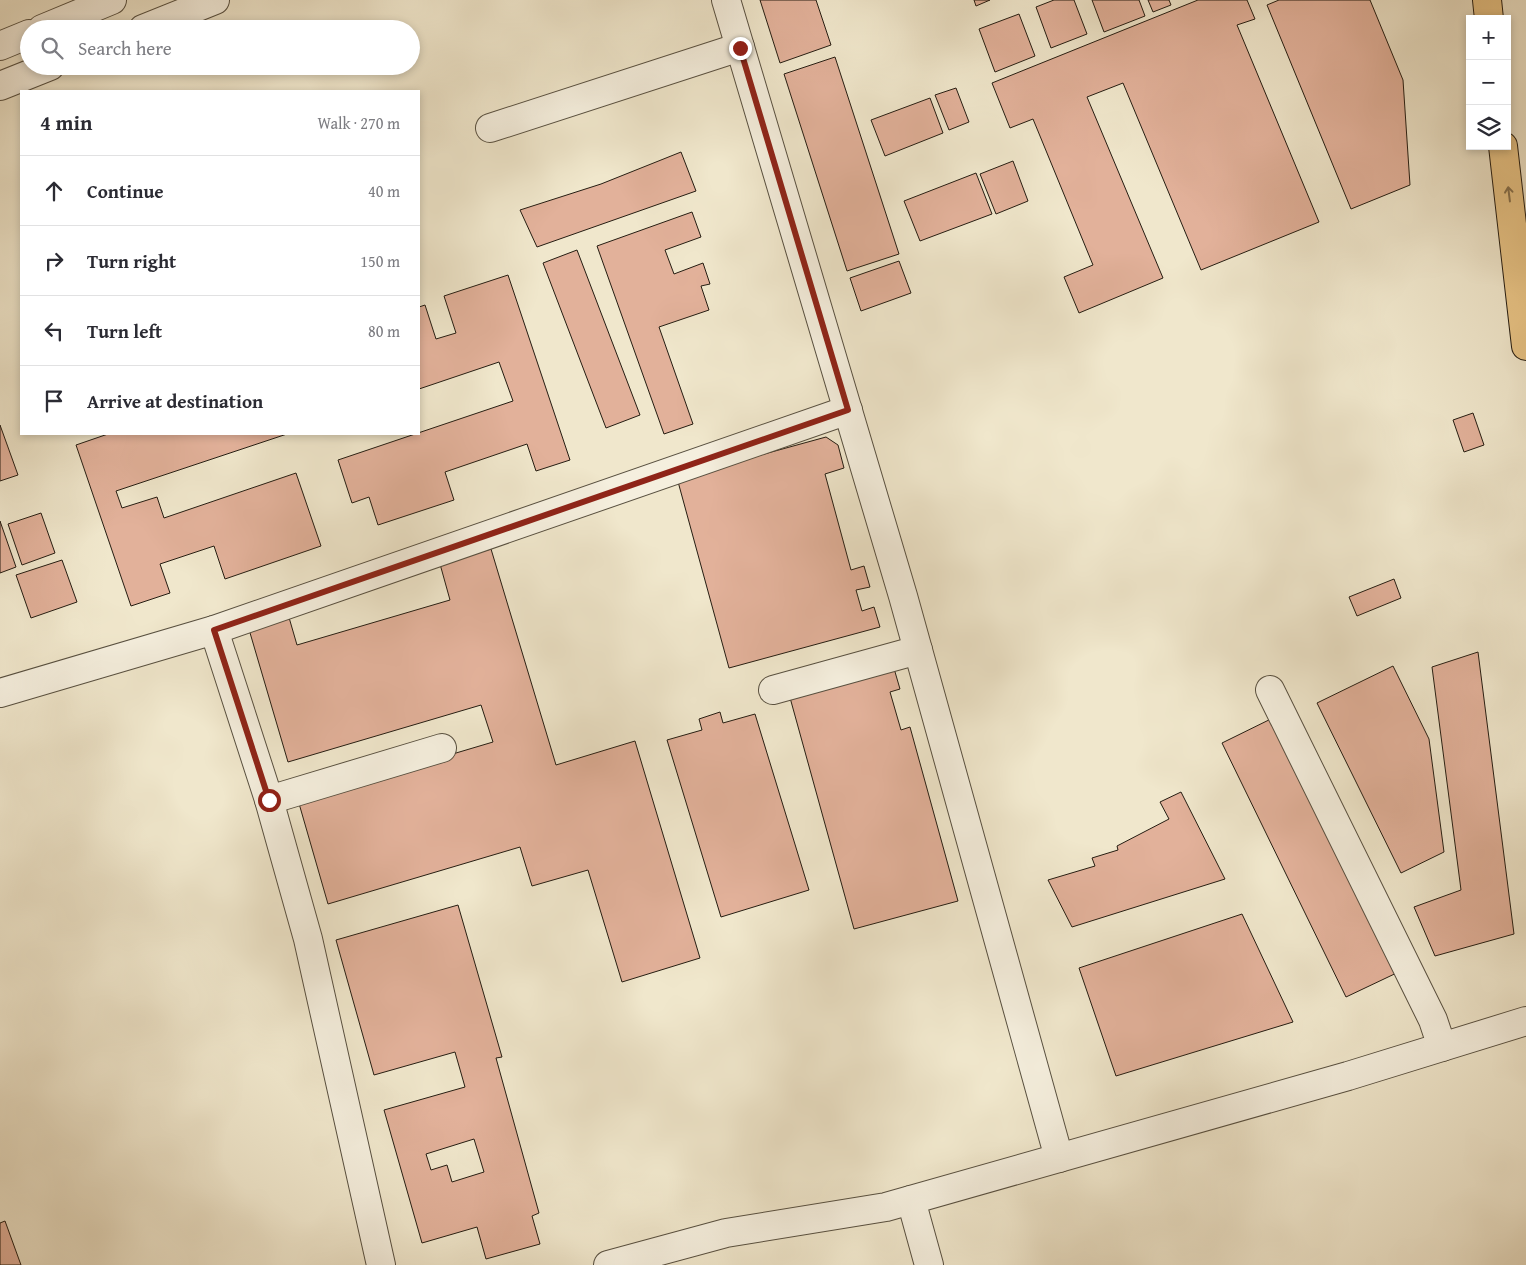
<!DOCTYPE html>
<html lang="en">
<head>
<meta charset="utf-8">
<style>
	:root { --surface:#fff; --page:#f7f7f7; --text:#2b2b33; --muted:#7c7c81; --line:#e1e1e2 }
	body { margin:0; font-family:"Gentium Book Plus",serif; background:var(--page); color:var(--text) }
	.controls { position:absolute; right:15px; top:15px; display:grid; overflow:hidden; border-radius:0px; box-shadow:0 2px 8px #0003 }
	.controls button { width:45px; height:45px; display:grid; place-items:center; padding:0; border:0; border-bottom:1px solid var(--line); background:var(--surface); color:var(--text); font:25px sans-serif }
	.stop { position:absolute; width:15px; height:15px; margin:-11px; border:4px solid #8f2418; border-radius:50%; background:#fff }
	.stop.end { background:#8f2418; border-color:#fff; box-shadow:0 1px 5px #0008 }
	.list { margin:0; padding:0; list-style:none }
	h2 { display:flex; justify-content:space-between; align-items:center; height:65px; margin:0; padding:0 20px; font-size:21px }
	h2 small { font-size:16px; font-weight:400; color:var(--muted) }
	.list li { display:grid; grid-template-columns:32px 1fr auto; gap:15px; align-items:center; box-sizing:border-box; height:70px; padding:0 20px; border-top:1px solid var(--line) }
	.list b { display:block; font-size:19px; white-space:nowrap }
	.list em { font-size:16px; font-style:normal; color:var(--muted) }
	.icon { flex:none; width:28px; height:28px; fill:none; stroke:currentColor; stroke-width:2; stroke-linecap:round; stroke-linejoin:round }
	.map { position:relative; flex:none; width:1526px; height:1265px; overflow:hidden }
	.search { position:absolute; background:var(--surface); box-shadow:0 2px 8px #0003; left:20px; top:20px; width:400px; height:55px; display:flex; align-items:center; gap:12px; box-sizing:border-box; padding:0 18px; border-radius:28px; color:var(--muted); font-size:19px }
	.panel { position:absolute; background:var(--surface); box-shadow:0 2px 8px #0003; left:20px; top:90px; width:400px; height:345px; border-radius:0px }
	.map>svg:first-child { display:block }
	.building { fill:#e2b19a; stroke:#251d12; fill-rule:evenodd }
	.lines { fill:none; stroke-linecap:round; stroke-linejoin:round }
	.minor-casing { stroke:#585040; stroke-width:30 }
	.major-casing { stroke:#251d12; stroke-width:30 }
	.minor { stroke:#f5efde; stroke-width:28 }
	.major { stroke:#e8c486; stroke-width:28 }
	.oneway { stroke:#86704c }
	.route { stroke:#8f2418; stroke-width:6 }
</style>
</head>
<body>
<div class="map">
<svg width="1526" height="1265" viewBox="0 0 1526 1265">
	<rect width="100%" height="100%" fill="#f0e7cc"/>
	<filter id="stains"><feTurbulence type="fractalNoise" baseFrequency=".004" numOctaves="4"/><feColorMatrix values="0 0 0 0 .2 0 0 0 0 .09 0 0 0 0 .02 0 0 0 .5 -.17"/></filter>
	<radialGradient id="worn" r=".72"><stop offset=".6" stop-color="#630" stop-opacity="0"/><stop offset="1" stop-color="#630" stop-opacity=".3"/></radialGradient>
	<g class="building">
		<polygon points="760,0 816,0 831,45 780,63"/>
		<polygon points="974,0 990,0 976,6"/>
		<polygon points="1054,0 1074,0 1087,34 1051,48 1036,7"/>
		<polygon points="1092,0 1139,0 1145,16 1104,32"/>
		<polygon points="1148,0 1169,0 1171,5 1153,12"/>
		<polygon points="1198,0 1247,0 1255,19 1237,25 1319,222 1201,270 1123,83 1087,97 1163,278 1079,313 1064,277 1093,265 1033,119 1010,128 992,83"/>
		<polygon points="1279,0 1370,0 1403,80 1410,185 1351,209 1267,5"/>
		<polygon points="1019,14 1035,56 995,72 979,29"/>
		<polygon points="835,57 899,254 847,271 784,74"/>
		<polygon points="956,88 969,122 949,130 935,95"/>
		<polygon points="930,98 943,133 885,156 871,120"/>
		<polygon points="681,152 696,191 537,247 520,210 601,184"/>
		<polygon points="1013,161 1028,201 996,214 980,174"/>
		<polygon points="976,173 992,214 920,241 904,201"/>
		<polygon points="692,212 701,237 665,250 674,274 703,263 710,284 701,286 709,310 659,327 693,424 664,434 597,246"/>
		<polygon points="577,250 640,415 606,428 543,263"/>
		<polygon points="899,261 911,293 861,311 850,278"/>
		<polygon points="508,275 570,460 536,471 527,444 445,472 454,500 378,525 369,497 352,503 338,460 513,401 499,362 419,389 419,307 425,305 436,339 456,333 444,296"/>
		<polygon points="1473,413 1484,445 1464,452 1453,420"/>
		<polygon points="0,425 18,475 0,481"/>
		<polygon points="108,434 287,434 116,491 122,508 157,497 164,518 296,473 321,546 225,579 214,546 160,564 170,593 131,606 76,445"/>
		<polygon points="826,437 838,445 844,468 825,474 851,570 864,566 870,587 856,590 862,611 874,607 880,627 729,668 677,478"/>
		<polygon points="41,513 55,553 22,565 8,524"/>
		<polygon points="0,521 16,567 0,573"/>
		<polygon points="491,549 556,765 635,741 700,958 622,982 588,870 532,886 520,847 328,904 298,800 493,742 481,705 288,762 248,626 288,614 297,645 450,600 440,564"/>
		<polygon points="62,560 77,602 31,618 16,575"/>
		<polygon points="1394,579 1401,598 1357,616 1349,597"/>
		<polygon points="1478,652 1514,934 1435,956 1414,907 1461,890 1432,667"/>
		<polygon points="893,665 900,689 890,692 901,730 910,727 958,901 854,929 789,694"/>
		<polygon points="1393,666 1429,739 1444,852 1401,873 1317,703"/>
		<polygon points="720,712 723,723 755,714 809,890 721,917 667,740 702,730 699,719"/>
		<polygon points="1281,714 1405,969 1346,997 1222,743"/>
		<polygon points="1181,792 1225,879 1072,927 1048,880 1095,866 1092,858 1118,850 1117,846 1169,819 1160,802"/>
		<path d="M458 905 502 1057 496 1058 539 1213 532 1216 540 1244 486 1259 477 1227 422 1243 384 1110 465 1087 455 1052 374 1075 336 940ZM474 1139 484 1172 452 1182 447 1165 431 1170 426 1154Z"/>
		<polygon points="1242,914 1293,1022 1116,1076 1079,968"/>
		<polygon points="5,1221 21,1265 0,1265 0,1223"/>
	</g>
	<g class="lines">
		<defs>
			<g id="minor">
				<polyline points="726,0 903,596 1059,1158"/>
				<polyline points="42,29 112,0"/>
				<polyline points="143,29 215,0"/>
				<polyline points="0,46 29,34"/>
				<polyline points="0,86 50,66"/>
				<polyline points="490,128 740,47"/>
				<polyline points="214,630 269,800 308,939 381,1265"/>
				<polyline points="773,690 918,650"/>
				<polyline points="1270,690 1433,1020 1442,1047"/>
				<polyline points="0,693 214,630 848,410"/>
				<polyline points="269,800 442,748"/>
				<polyline points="911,1200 929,1265"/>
				<polyline points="608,1265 726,1233 886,1207 1348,1076 1526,1021"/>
			</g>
			<g id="major">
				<polyline points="1487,0 1489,19"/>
				<polyline points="1503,146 1526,346"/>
			</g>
		</defs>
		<use href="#minor" class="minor-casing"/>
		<use href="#major" class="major-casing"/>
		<use href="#minor" class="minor"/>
		<use href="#major" class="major"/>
	</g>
	<defs><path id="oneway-shaft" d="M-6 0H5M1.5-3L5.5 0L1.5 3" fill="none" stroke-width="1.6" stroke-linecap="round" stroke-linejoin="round" transform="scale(1.25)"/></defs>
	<use class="oneway" href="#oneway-shaft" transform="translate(1509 194) rotate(-97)"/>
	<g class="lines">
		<polyline class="route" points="269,800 214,630 848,410 740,48"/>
	</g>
	<rect width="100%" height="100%" filter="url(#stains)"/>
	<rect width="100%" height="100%" fill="url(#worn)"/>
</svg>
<div class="controls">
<button>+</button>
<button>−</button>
<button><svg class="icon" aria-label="layers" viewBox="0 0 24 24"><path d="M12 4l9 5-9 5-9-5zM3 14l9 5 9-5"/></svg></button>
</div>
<div class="stop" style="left:269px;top:800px"></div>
<div class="stop end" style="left:740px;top:48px"></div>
<div class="search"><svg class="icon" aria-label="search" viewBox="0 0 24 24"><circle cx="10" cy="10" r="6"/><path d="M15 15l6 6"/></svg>Search here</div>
<section class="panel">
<h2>4 min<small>Walk · 270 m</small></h2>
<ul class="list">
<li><svg class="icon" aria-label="ahead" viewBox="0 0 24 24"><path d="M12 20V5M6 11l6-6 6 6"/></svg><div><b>Continue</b></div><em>40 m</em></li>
<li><svg class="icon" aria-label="right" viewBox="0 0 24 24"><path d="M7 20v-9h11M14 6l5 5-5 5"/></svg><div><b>Turn right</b></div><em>150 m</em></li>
<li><svg class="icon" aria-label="left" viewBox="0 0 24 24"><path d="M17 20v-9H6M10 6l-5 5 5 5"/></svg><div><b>Turn left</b></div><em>80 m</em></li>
<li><svg class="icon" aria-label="arrive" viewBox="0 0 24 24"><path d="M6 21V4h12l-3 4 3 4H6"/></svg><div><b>Arrive at destination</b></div></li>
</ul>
</section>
</div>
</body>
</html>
